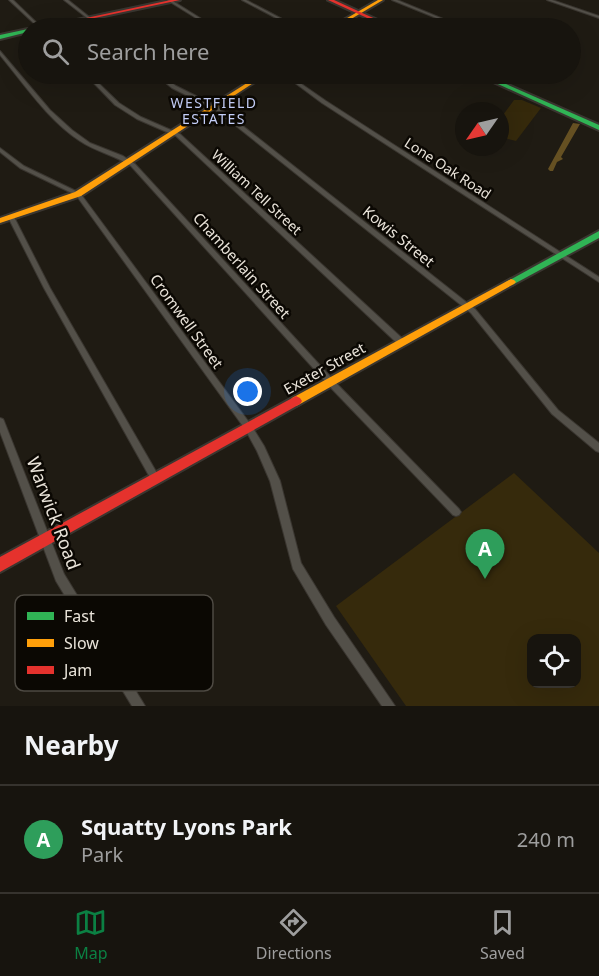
<!DOCTYPE html>
<html lang="en">
<head>
<meta charset="utf-8">
<style>
	:root { --surface:#17140e; --page:#24211c; --text:#f1f3f6; --muted:#9e9e9e; --line:#36332e; --accent:#0b8043 }
	body { margin:0; font-family:"Noto Sans",sans-serif; background:var(--page); color:var(--text) }
	.controls { position:absolute; right:18px; bottom:18px; display:grid; overflow:hidden; border-radius:12px; box-shadow:0 6px 24px #0002 }
	.controls button { width:54px; height:54px; display:grid; place-items:center; padding:0; border:0; border-bottom:2px solid var(--line); background:var(--surface); color:var(--text); font:30px sans-serif }
	.compass { position:absolute; left:455px; top:102px; width:54px; height:54px; border-radius:50%; background:var(--surface); box-shadow:0 6px 24px #0002; rotate:236deg }
	.you { position:absolute; left:248px; top:392px; width:21px; height:21px; margin:-15px; border:4px solid #fff; border-radius:50%; background:#1a73e8; box-shadow:0 0 0 9px #1a73e833 }
	.badge { display:grid; place-items:center; width:39px; height:39px; border-radius:50%; background:var(--accent); color:#fff; font-size:20px; font-weight:700 }
	.pin { position:absolute; translate:-50% -50px; filter:drop-shadow(0 2px 3px #0008) }
	.pin::after { content:''; position:absolute; top:32px; width:21px; height:18px; background:inherit; clip-path:polygon(0 0,100% 0,50% 100%) }
	.list { margin:0; padding:0; list-style:none }
	h2 { display:flex; justify-content:space-between; align-items:center; height:78px; margin:0; padding:0 24px; font-size:26px }
	h2 small { font-size:20px; font-weight:400; color:var(--muted) }
	.list li { display:grid; grid-template-columns:39px 1fr auto; gap:18px; align-items:center; box-sizing:border-box; height:108px; padding:0 24px; border-top:2px solid var(--line) }
	.list b { display:block; font-size:22px; white-space:nowrap }
	.list p { margin:0; font-size:20px; white-space:nowrap; color:var(--muted) }
	.list em { font-size:20px; font-style:normal; color:var(--muted) }
	.icon { flex:none; width:33px; height:33px; fill:none; stroke:currentColor; stroke-width:2; stroke-linecap:round; stroke-linejoin:round }
	.map { position:relative; flex:none; width:599px; height:706px; overflow:hidden }
	.search { position:absolute; background:var(--surface); box-shadow:0 6px 24px #0002; left:18px; right:18px; top:18px; height:66px; display:flex; align-items:center; gap:15px; box-sizing:border-box; padding:0 21px; border-radius:33px; color:var(--muted); font-size:22px }
	.sheet { height:186px; background:var(--surface) }
	nav { display:flex; justify-content:space-around; align-items:center; box-sizing:border-box; height:84px; border-top:2px solid var(--line); background:var(--surface); font-size:16px; color:var(--muted) }
	nav a { display:grid; justify-items:center; gap:3px }
	nav .on { color:var(--accent) }
	.map>svg:first-child { display:block }
	.green { fill:#362a0c; fill-rule:evenodd }
	.water { fill:#655022 }
	.lines { fill:none; stroke-linecap:round; stroke-linejoin:round }
	.street-casing { stroke:#3a3630; stroke-width:2 }
	.fast-casing { stroke:#3a3630; stroke-width:4 }
	.slow-casing { stroke:#3a3630; stroke-width:4 }
	.jam-casing { stroke:#3a3630; stroke-width:4 }
	.street { fill:#535049; fill-rule:evenodd }
	.fast { fill:#30b455; fill-rule:evenodd }
	.slow { fill:#ff9f0a; fill-rule:evenodd }
	.jam { fill:#e5322d; fill-rule:evenodd }
	.labels { text-anchor:middle; dominant-baseline:central; stroke-width:5; stroke-linejoin:round; paint-order:stroke }
	.far-neighbourhood-label { font-size:14px; letter-spacing:1.5px; fill:#c4cef8; stroke:#0b0803 }
	.far-street-label { font-size:14px; fill:#e9e3d9; stroke:#0b0803 }
	.street-label { font-size:15px; fill:#e9e3d9; stroke:#0b0803 }
	.near-street-label { font-size:18px; fill:#e9e3d9; stroke:#0b0803 }
	.key { fill:#0b0803; stroke:#4e4a43; stroke-width:1.5 }
	.key-label { font-size:16px; fill:#e9e3d9 }
</style>
</head>
<body>
<div class="map">
<svg width="599" height="706" viewBox="0 0 599 706">
	<rect width="100%" height="100%" fill="#1f1b13"/>
	<g class="green">
		<polygon points="514,100 522,100 541,108 516,141 500,137 500,121 506,117 503,115"/>
		<path d="M514 473 599 553V706H406L336 606ZM532 638H576V684H532Z"/>
	</g>
	<polygon class="water" points="573,123 580,124 561,157 563,159 557,162 553,171 550,171 548,169"/>
	<g class="lines">
		<defs>
			<g id="street">
				<polygon points="9,0 13,0 42,28 39,28"/>
				<polygon points="64,0 68,0 103,28 100,28"/>
				<polygon points="167,0 171,0 216,28 212,28"/>
				<polygon points="242,0 246,0 299,28 295,28"/>
				<polygon points="392,0 397,0 465,28 461,28"/>
				<polygon points="547,0 552,0 599,16 599,18"/>
				<path d="M0 51 50 110 72 130 90 143 123 156 135 164 339 386 459 509 461 512 459 515 456 516 453 515 333 390 131 166C115 155 96 152 80 141 47 119 25 85 0 55Z"/>
				<polygon points="85,74 89,74 119,103 141,117 180,134 404,340 405,342 404,344 398,344 176,136 137,119 115,105"/>
				<polygon points="155,74 159,74 176,86 220,108 475,309 558,410 599,443 599,452 596,451 552,414 471,313 216,110 172,88"/>
				<polygon points="283,74 287,74 326,101 599,277 599,282 322,103"/>
				<polygon points="0,148 24,166 80,193 251,425 264,446 280,481 301,563 334,617 395,706 382,706 326,625 293,569 270,481 257,451 245,429 76,195 20,168 0,152"/>
				<polygon points="11,215 14,217 50,288 158,475 159,478 158,481 155,482 152,481 44,288 8,217"/>
				<polygon points="0,418 3,419 4,421 64,574 145,706 132,706 56,581 0,432"/>
			</g>
			<g id="fast">
				<polygon points="28,29 28,32 0,39 0,35"/>
				<polygon points="476,74 483,74 599,125 599,130"/>
				<polygon points="599,231 599,238 514,284 511,285 506,282"/>
			</g>
			<g id="slow">
				<polygon points="378,0 383,0 336,28 330,28"/>
				<polygon points="261,74 267,74 81,196 0,223 0,218 75,192"/>
				<polygon points="511,279 514,280 516,282 514,284 300,404 296,406 292,404 290,401 292,398"/>
			</g>
			<g id="jam">
				<polygon points="171,0 180,0 47,28 39,28"/>
				<polygon points="328,0 334,0 395,28 389,28"/>
				<polygon points="296,396 300,398 302,401 300,404 0,572 0,557"/>
			</g>
		</defs>
		<use href="#street" class="street-casing"/>
		<use href="#fast" class="fast-casing"/>
		<use href="#slow" class="slow-casing"/>
		<use href="#jam" class="jam-casing"/>
		<use href="#street" class="street"/>
		<use href="#fast" class="fast"/>
		<use href="#slow" class="slow"/>
		<use href="#jam" class="jam"/>
	</g>
	<g class="labels">
		<g class="far-neighbourhood-label">
			<text x="214" y="102">WESTFIELD<tspan x="214" dy="16">ESTATES</tspan></text>
		</g>
		<g class="far-street-label">
			<text transform="translate(448 168) rotate(33)">Lone Oak Road</text>
			<text transform="translate(257 192) rotate(43)">William Tell Street</text>
		</g>
		<g class="street-label">
			<text transform="translate(399 236) rotate(39)">Kowis Street</text>
			<text transform="translate(242 265) rotate(48)">Chamberlain Street</text>
			<text transform="translate(187 321) rotate(54)">Cromwell Street</text>
			<text transform="translate(324 368) rotate(-29)">Exeter Street</text>
		</g>
		<g class="near-street-label">
			<text transform="translate(54 513) rotate(69)">Warwick Road</text>
		</g>
	</g>
	<rect x="15" y="595" width="198" height="96" rx="9" class="key"/>
	<rect x="27" y="612" width="27" height="8" fill="#30b455"/>
	<rect x="27" y="639" width="27" height="8" fill="#ff9f0a"/>
	<rect x="27" y="666" width="27" height="8" fill="#e5322d"/>
	<g class="key-label">
		<text x="64" y="622">Fast</text>
		<text x="64" y="649">Slow</text>
		<text x="64" y="676">Jam</text>
	</g>
</svg>
<div class="controls">
<button><svg class="icon" aria-label="locate" viewBox="0 0 24 24"><circle cx="12" cy="12" r="6"/><path d="M12 2v4M12 18v4M2 12h4M18 12h4"/></svg></button>
</div>
<svg class="compass" viewBox="-18 -18 36 36"><path d="M0-13l5 13h-10z" fill="#e53935"/><path d="M0 13l5-13h-10z" fill="#9e9e9e"/></svg>
<div class="you"></div>
<div class="pin badge" style="left:485px;top:579px;background:#2e9e5b">A</div>
<div class="search"><svg class="icon" aria-label="search" viewBox="0 0 24 24"><circle cx="10" cy="10" r="6"/><path d="M15 15l6 6"/></svg>Search here</div>
</div>
<section class="sheet">
<h2>Nearby<small></small></h2>
<ul class="list">
<li><span class="badge" style="background:#2e9e5b">A</span><div><b>Squatty Lyons Park</b><p>Park</p></div><em>240 m</em></li>
</ul>
</section>
<nav>
<a class="on"><svg class="icon" aria-label="map" viewBox="0 0 24 24"><path d="M3 6l6-2 6 2 6-2v14l-6 2-6-2-6 2zM9 4v14M15 6v14"/></svg>Map</a>
<a><svg class="icon" aria-label="directions" viewBox="0 0 24 24"><path d="M12 3l9 9-9 9-9-9zM9 14v-3h6M13 9l2 2-2 2"/></svg>Directions</a>
<a><svg class="icon" aria-label="saved" viewBox="0 0 24 24"><path d="M7 4h10v16l-5-4-5 4z"/></svg>Saved</a>
</nav>
</body>
</html>
